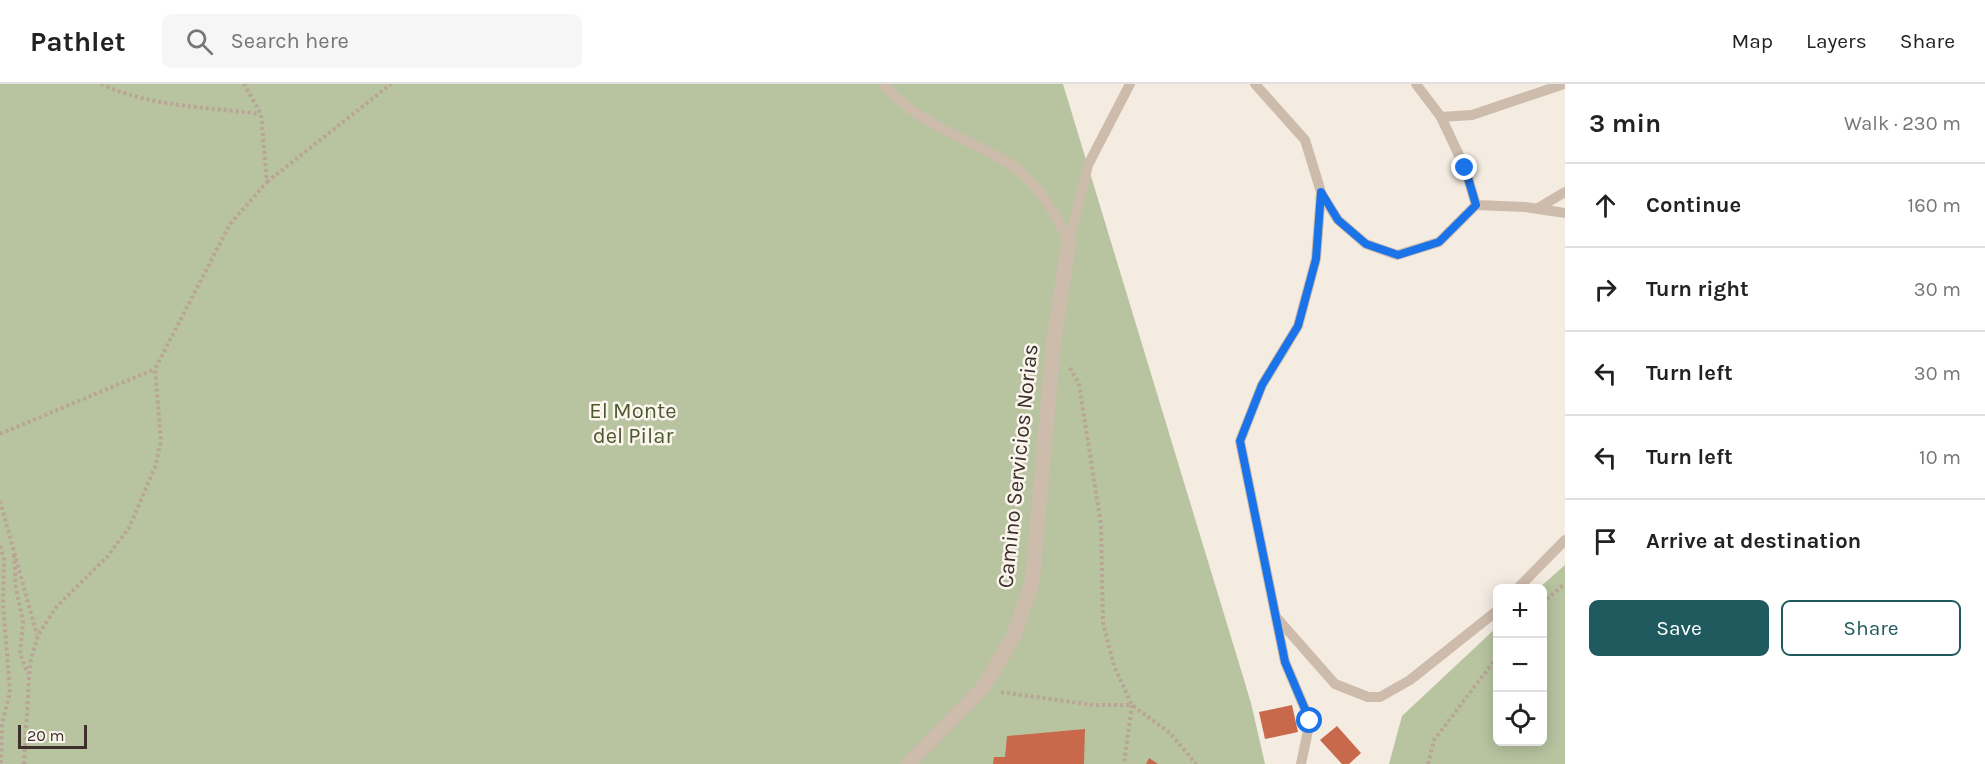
<!DOCTYPE html>
<html lang="en">
<head>
<meta charset="utf-8">
<style>
	:root { --surface:#fff; --page:#f6f6f6; --text:#222; --muted:#767676; --line:#e0e0e0; --accent:#1f5a5e }
	body { margin:0; font-family:Karla,sans-serif; background:var(--page); color:var(--text) }
	.controls { position:absolute; right:18px; bottom:18px; display:grid; overflow:hidden; border-radius:9px; box-shadow:0 3px 15px #0003 }
	.controls button { width:54px; height:54px; display:grid; place-items:center; padding:0; border:0; border-bottom:2px solid var(--line); background:var(--surface); color:var(--text); font:30px sans-serif }
	.scale { position:absolute; left:18px; bottom:15px; width:69px; box-sizing:border-box; padding-left:6px; border:3px solid #3b302b; border-top:0; font-size:16px; line-height:21px; white-space:nowrap; color:#3b302b; -webkit-text-stroke:4px #fbf5ee; paint-order:stroke }
	.stop { position:absolute; width:18px; height:18px; margin:-14px; border:4px solid #1a73e8; border-radius:50%; background:#fff }
	.stop.end { background:#1a73e8; border-color:#fff; box-shadow:0 2px 6px #0008 }
	.list { margin:0; padding:0; list-style:none }
	h2 { display:flex; justify-content:space-between; align-items:center; height:78px; margin:0; padding:0 24px; font-size:26px }
	h2 small { font-size:20px; font-weight:400; color:var(--muted) }
	.list li { display:grid; grid-template-columns:39px 1fr auto; gap:18px; align-items:center; box-sizing:border-box; height:84px; padding:0 24px; border-top:2px solid var(--line) }
	.list b { display:block; font-size:22px; white-space:nowrap }
	.list em { font-size:20px; font-style:normal; color:var(--muted) }
	.actions { display:flex; gap:12px; padding:18px 24px }
	.actions a { flex:1; padding:14px 0; border:2px solid var(--accent); border-radius:9px; text-align:center; font-size:21px; color:var(--accent) }
	.actions .main { background:var(--accent); color:#fff }
	.icon { flex:none; width:33px; height:33px; fill:none; stroke:currentColor; stroke-width:2; stroke-linecap:round; stroke-linejoin:round }
	.map { position:relative; flex:none; width:1565px; height:680px; overflow:hidden }
	header { display:flex; align-items:center; gap:36px; box-sizing:border-box; height:84px; padding:0 30px; background:var(--surface); border-bottom:2px solid var(--line) }
	header strong { font-size:28px }
	nav { display:flex; gap:33px; margin-inline-start:auto; font-size:21px }
	.search { width:420px; height:54px; background:var(--page); display:flex; align-items:center; gap:15px; box-sizing:border-box; padding:0 21px; border-radius:9px; color:var(--muted); font-size:22px }
	main { display:flex }
	aside { flex:1; background:var(--surface) }
	.map>svg:first-child { display:block }
	.green { fill:#b8c4a0 }
	.building { fill:#c8694b }
	.lines { fill:none; stroke-linecap:round; stroke-linejoin:round }
	.path { stroke:#b9a596; stroke-width:4; stroke-dasharray:3 3; stroke-linecap:butt }
	.service { stroke:#cdbbac; stroke-width:10 }
	.minor { stroke:#cdbbac; stroke-width:15 }
	.route { stroke:#1a73e8; stroke-width:8 }
	.labels { text-anchor:middle; dominant-baseline:central; stroke-width:5; stroke-linejoin:round; paint-order:stroke }
	.park-label { font-size:22px; fill:#4a5a2e; stroke:#fbf5ee }
	.street-label { font-size:22px; fill:#3b302b; stroke:#fbf5ee }
</style>
</head>
<body>
<header>
<strong>Pathlet</strong>
<div class="search"><svg class="icon" aria-label="search" viewBox="0 0 24 24"><circle cx="10" cy="10" r="6"/><path d="M15 15l6 6"/></svg>Search here</div>
<nav><a>Map</a><a>Layers</a><a>Share</a></nav>
</header>
<main>
<div class="map">
<svg width="1565" height="680" viewBox="0 0 1565 680">
	<rect width="100%" height="100%" fill="#f4ebe1"/>
	<g class="green">
		<polygon points="0,0 1063,0 1251,619 1265,680 0,680"/>
		<polygon points="1565,481 1565,680 1389,680 1402,632 1497,543 1498,658 1542,658 1542,504 1539,504"/>
	</g>
	<g class="building">
		<polygon points="1292,621 1298,648 1265,655 1259,628"/>
		<polygon points="1337,642 1361,669 1349,680 1342,680 1320,656"/>
		<polygon points="1085,645 1084,680 993,680 994,673 1005,673 1007,652"/>
		<polygon points="1149,674 1158,680 1146,680"/>
	</g>
	<g class="lines">
		<g class="path">
			<path d="M101 0C151 23 207 23 260 30"/>
			<polyline points="267,98 391,0"/>
			<polyline points="1070,284 1079,300 1101,441 1103,539 1114,582 1132,621 1170,649 1196,680"/>
			<polyline points="0,350 155,285"/>
			<polyline points="0,417 37,551"/>
			<polyline points="0,462 4,476 3,520 10,608 2,641 1,680"/>
			<polyline points="14,471 16,504 23,538 20,570 28,590"/>
			<polyline points="1542,519 1565,500"/>
			<polyline points="1001,608 1094,621 1132,621 1124,680"/>
			<polyline points="24,680 30,579 38,551 57,522 107,473 129,444 155,383 161,357 155,285 230,140 267,98 261,30 244,0"/>
			<polyline points="1428,680 1434,656 1498,572"/>
		</g>
		<g class="service">
			<path d="M883 0C920 42 965 52 1011 81 1039 99 1053 128 1069 157"/>
			<polyline points="1255,0 1305,56 1321,108 1316,175 1298,242 1262,301 1240,357 1285,578 1310,637 1301,680"/>
			<polyline points="1416,0 1441,33 1472,31 1564,0"/>
			<polyline points="1441,33 1465,84 1476,121 1525,123 1565,129"/>
			<polyline points="1321,109 1338,136 1366,160 1397,171 1439,158 1476,121"/>
			<polyline points="1538,124 1565,108"/>
			<polyline points="1069,157 1088,81 1130,0"/>
			<polyline points="1518,504 1565,456"/>
			<polyline points="1276,533 1335,600 1368,613 1380,613 1410,596 1498,526"/>
		</g>
		<polyline class="minor" points="908,680 982,605 1013,554 1032,499 1054,255 1069,157"/>
	</g>
	<g class="lines">
		<polyline class="route" points="1310,637 1285,578 1240,357 1262,301 1298,242 1316,175 1321,108 1338,136 1366,160 1398,171 1439,158 1476,121 1465,84"/>
	</g>
	<g class="labels">
		<g class="park-label">
			<text x="633" y="327">El Monte<tspan x="633" dy="25">del Pilar</tspan></text>
		</g>
		<g class="street-label">
			<text transform="translate(1018 382) rotate(-84)">Camino Servicios Norias</text>
		</g>
	</g>
</svg>
<div class="controls">
<button>+</button>
<button>−</button>
<button><svg class="icon" aria-label="locate" viewBox="0 0 24 24"><circle cx="12" cy="12" r="6"/><path d="M12 2v4M12 18v4M2 12h4M18 12h4"/></svg></button>
</div>
<div class="scale">20 m</div>
<div class="stop" style="left:1310px;top:637px"></div>
<div class="stop end" style="left:1465px;top:84px"></div>
</div>
<aside>
<h2>3 min<small>Walk · 230 m</small></h2>
<ul class="list">
<li><svg class="icon" aria-label="ahead" viewBox="0 0 24 24"><path d="M12 20V5M6 11l6-6 6 6"/></svg><div><b>Continue</b></div><em>160 m</em></li>
<li><svg class="icon" aria-label="right" viewBox="0 0 24 24"><path d="M7 20v-9h11M14 6l5 5-5 5"/></svg><div><b>Turn right</b></div><em>30 m</em></li>
<li><svg class="icon" aria-label="left" viewBox="0 0 24 24"><path d="M17 20v-9H6M10 6l-5 5 5 5"/></svg><div><b>Turn left</b></div><em>30 m</em></li>
<li><svg class="icon" aria-label="left" viewBox="0 0 24 24"><path d="M17 20v-9H6M10 6l-5 5 5 5"/></svg><div><b>Turn left</b></div><em>10 m</em></li>
<li><svg class="icon" aria-label="arrive" viewBox="0 0 24 24"><path d="M6 21V4h12l-3 4 3 4H6"/></svg><div><b>Arrive at destination</b></div></li>
</ul>
<div class="actions"><a class="main">Save</a><a>Share</a></div>
</aside>
</main>
</body>
</html>
